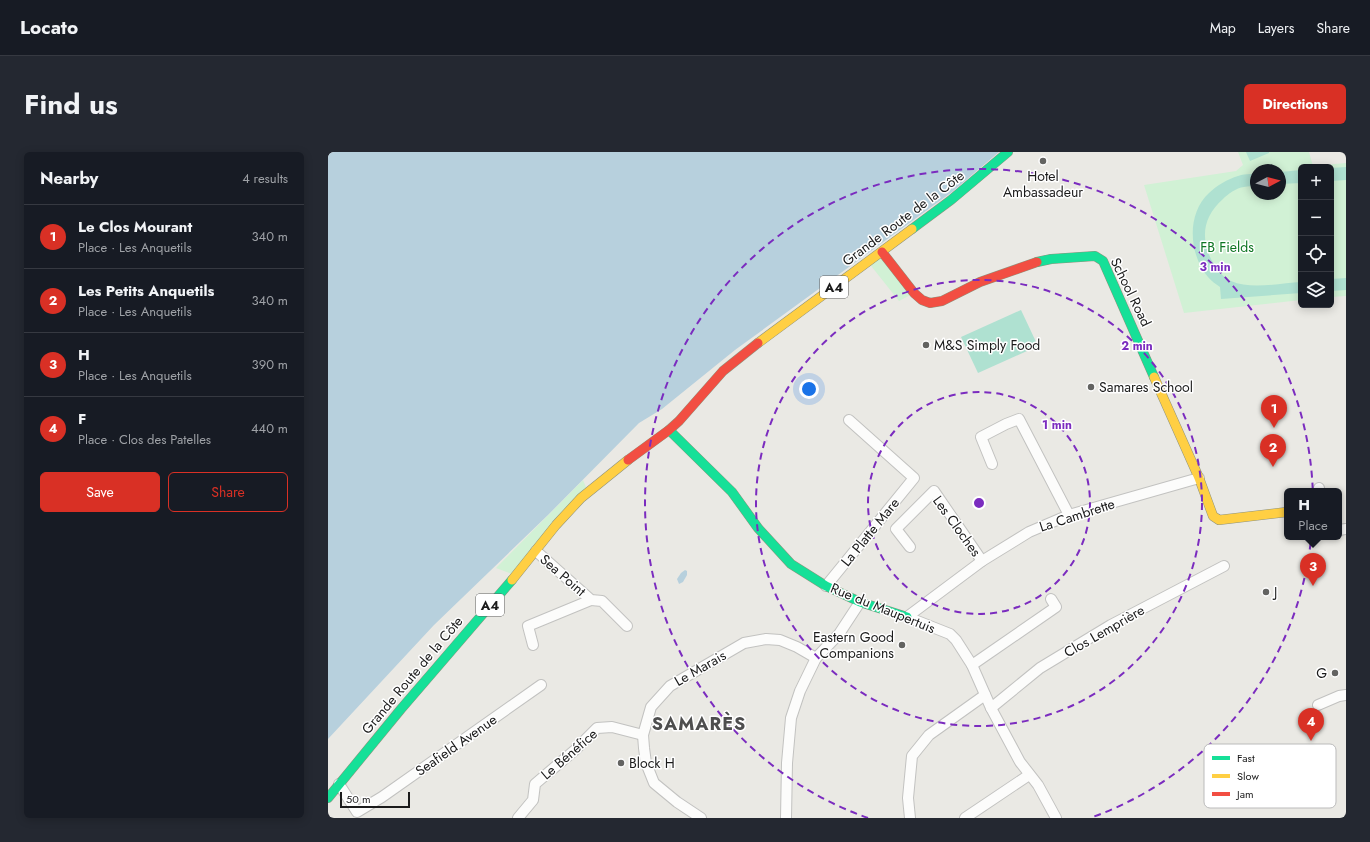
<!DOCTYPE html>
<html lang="en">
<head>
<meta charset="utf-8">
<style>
	:root { --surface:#171b24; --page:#242831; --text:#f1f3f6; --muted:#9ea1a6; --line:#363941; --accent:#d93025 }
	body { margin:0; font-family:Jost,sans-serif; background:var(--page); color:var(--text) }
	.controls { position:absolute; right:12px; top:12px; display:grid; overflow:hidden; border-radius:6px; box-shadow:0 2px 10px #0003 }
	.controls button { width:36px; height:36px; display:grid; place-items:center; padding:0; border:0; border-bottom:1px solid var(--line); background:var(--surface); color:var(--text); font:20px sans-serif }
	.compass { position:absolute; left:922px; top:12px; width:36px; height:36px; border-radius:50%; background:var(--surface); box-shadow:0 2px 10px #0003; rotate:83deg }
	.scale { position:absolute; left:12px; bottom:10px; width:70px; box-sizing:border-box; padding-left:4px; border:2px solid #1b1b1b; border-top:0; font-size:11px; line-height:14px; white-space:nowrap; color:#1b1b1b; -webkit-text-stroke:3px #fff; paint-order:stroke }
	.you { position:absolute; left:481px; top:237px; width:14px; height:14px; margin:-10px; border:3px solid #fff; border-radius:50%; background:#1a73e8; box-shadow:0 0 0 6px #1a73e833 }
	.badge { display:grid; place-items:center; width:26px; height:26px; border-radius:50%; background:var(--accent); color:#fff; font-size:13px; font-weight:700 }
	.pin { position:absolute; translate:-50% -33px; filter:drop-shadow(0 1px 2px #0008) }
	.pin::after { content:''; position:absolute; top:21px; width:14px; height:12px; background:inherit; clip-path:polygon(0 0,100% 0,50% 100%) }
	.popup { position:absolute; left:956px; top:336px; width:58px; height:52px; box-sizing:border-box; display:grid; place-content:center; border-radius:6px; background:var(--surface); filter:drop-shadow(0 1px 3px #0005); font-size:13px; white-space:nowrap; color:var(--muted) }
	.popup b { font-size:15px; color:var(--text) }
	.popup::after { content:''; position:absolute; left:50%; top:100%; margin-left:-8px; border:8px solid transparent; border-top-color:var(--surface) }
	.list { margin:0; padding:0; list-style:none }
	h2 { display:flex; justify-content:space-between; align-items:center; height:52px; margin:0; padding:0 16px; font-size:17px }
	h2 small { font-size:13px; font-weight:400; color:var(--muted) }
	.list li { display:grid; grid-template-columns:26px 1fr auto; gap:12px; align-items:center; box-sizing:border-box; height:64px; padding:0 16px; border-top:1px solid var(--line) }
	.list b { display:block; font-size:15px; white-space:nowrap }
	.list p { margin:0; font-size:13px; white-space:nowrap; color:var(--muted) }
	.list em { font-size:13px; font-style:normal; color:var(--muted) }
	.actions { display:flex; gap:8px; padding:12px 16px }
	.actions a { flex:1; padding:9px 0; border:1px solid var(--accent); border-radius:6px; text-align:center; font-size:14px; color:var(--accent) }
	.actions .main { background:var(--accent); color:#fff }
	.icon { flex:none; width:22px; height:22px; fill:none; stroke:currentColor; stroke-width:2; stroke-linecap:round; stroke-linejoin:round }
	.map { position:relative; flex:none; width:1018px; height:666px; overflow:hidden; border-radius:6px }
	header { display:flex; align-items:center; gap:24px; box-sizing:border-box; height:56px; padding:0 20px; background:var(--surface); border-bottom:1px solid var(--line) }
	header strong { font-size:19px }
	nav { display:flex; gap:22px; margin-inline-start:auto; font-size:14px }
	.intro { display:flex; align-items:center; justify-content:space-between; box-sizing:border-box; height:96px; padding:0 24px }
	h1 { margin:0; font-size:28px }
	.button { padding:10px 18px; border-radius:6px; background:var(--accent); color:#fff; font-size:14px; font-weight:700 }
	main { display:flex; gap:24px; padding:0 24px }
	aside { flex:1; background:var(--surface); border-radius:6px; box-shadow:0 2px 10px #0003 }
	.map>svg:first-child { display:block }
	.park { fill:#d1f1d5; fill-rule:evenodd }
	.pitch { fill:#afe1d1 }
	.water { fill:#b7d0dd }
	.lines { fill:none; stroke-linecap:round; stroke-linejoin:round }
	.street-casing { stroke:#c2c2c0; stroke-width:12 }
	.fast-casing { stroke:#8f937d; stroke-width:10 }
	.slow-casing { stroke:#8f937d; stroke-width:10 }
	.jam-casing { stroke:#8f937d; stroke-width:10 }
	.street { stroke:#fcfcfb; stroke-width:10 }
	.fast { stroke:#16e098; stroke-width:9 }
	.slow { stroke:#ffcf43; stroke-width:9 }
	.jam { stroke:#f24e42; stroke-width:9 }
	.ring { fill:none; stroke:#7b2cbf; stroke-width:2; stroke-dasharray:7 5 }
	.poi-dot { fill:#636361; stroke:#fff; stroke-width:1.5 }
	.labels { text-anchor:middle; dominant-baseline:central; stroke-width:3; stroke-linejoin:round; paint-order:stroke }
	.shield { fill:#fff; stroke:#5f5f5f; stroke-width:1 }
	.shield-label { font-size:13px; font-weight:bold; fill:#1b1b1b }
	.poi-label { font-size:14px; fill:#1b1b1b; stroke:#fff; text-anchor:start }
	.street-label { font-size:14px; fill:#1b1b1b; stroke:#fff }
	.park-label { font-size:14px; fill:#0d7522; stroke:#fff }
	.district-label { font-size:18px; font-weight:bold; letter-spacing:1px; fill:#4e4e4e; stroke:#fff }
	.key { fill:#fff; stroke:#bbb; stroke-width:1 }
	.key-label { font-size:11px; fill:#1b1b1b }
	.centre { fill:#7b2cbf; stroke:#fff; stroke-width:2 }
	.ring-label { font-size:12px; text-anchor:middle; font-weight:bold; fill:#7b2cbf; stroke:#fff; stroke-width:3; stroke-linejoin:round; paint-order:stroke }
</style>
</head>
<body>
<header>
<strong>Locato</strong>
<nav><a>Map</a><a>Layers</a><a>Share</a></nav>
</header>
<div class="intro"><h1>Find us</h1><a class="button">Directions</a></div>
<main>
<aside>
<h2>Nearby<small>4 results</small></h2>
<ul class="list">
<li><span class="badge">1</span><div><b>Le Clos Mourant</b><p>Place · Les Anquetils</p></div><em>340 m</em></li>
<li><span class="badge">2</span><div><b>Les Petits Anquetils</b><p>Place · Les Anquetils</p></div><em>340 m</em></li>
<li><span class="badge">3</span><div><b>H</b><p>Place · Les Anquetils</p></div><em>390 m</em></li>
<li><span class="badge">4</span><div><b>F</b><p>Place · Clos des Patelles</p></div><em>440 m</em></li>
</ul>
<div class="actions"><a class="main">Save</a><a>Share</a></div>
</aside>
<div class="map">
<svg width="1018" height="666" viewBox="0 0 1018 666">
	<rect width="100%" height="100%" fill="#eae9e4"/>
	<g class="park">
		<path d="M910 0H981L985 14 1018 11V144L1003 145V15H973V148L856 161 816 33 908 19 915 13ZM928 18H952V42H928Z"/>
		<polygon points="554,100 586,141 571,149 540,110"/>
		<polygon points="255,328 260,340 184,422 168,416"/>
	</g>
	<g class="pitch">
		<polygon points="918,0 941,0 941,1 922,9"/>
		<polygon points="1018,15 1018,28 1003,29 1003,16"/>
		<polygon points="973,18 973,31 952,32 952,20"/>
		<path d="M928 22V34C924 34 920 34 916 35 908 36 900 42 895 47 876 64 872 84 883 107 887 115 895 126 903 129 923 138 952 131 973 130V141L893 147 892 135C888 132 883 129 880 125 861 103 858 62 881 41 888 34 900 27 910 24 915 22 922 22 928 22Z"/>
		<polygon points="1018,126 1018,138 1003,139 1003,127"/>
		<polygon points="693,158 710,194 650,221 633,185"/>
	</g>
	<g class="water">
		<polygon points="0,0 671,0 624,40 407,198 334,257 311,271 220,363 106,473 0,587"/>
		<polygon points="357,418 359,419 359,423 355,430 351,432 349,427 353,421"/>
	</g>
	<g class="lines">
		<defs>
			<g id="street">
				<polyline points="664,312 653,285 678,272 691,267 741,363"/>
				<polyline points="990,339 991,336"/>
				<polyline points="1011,378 1018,377"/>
				<polyline points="582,395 568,377 606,339 654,409"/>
				<polyline points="208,399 263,448 274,449 299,474"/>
				<polyline points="498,434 586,326 521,268"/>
				<polyline points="579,465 654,409 701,380 741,363 871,326"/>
				<polyline points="579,465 622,482 628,488 644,513 663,556 692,610 710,633 728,666"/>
				<polyline points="205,493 200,474 263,448"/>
				<polyline points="644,513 728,455 723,447"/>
				<polyline points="990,553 1011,544 1018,543"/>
				<polyline points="663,556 712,516 783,473 896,414"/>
				<polyline points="11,632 29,660 54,645 213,533"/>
				<polyline points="190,666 205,648 207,632 247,598 269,576 284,575 315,583"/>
				<polyline points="373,666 349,650 326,631 318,611 316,596 315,583 323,555 342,534 416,491 438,487 452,488 469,495 488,506"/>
				<polyline points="458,666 459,611 463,566 472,539 488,506 511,482 532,450"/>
				<polyline points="582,666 580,646 584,604 601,583 657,543"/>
				<polyline points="637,666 701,623"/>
			</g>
			<g id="fast">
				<polyline points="584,77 623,48 680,0"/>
				<polyline points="709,110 723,107 767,104 775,109 826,225"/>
				<polyline points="341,278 404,340 430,376 463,412 498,434 532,450 579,465"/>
				<polyline points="0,646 73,557 184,428"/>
			</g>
			<g id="slow">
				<polyline points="430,191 584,77"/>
				<polyline points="826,225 871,326 885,364 891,368 959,360"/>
				<polyline points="184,428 228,373 253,346 300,308"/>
			</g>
			<g id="jam">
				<polyline points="554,100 586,141 594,148 602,151 614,149 652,130 709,110"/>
				<polyline points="300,308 341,278 351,269 395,219 430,191"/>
			</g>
		</defs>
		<use href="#street" class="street-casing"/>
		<use href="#fast" class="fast-casing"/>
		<use href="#slow" class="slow-casing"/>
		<use href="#jam" class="jam-casing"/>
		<use href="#street" class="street"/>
		<use href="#fast" class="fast"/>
		<use href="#slow" class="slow"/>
		<use href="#jam" class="jam"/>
	</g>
	<g class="ring">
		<circle cx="651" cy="351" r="111"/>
		<circle cx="651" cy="351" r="223"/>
		<path d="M540 666A334 334 0 1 1 762 666"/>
	</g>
	<g class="poi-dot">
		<circle cx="715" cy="9" r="4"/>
		<circle cx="598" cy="193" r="4"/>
		<circle cx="763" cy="235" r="4"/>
		<circle cx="938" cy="440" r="4"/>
		<circle cx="574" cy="493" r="4"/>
		<circle cx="1007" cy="521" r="4"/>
		<circle cx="293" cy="611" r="4"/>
	</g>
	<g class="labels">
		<g class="shield">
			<rect x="492" y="124" width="28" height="22" rx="3"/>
			<rect x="148" y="442" width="28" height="22" rx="3"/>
		</g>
		<g class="shield-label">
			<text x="506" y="135">A4</text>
			<text x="162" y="453">A4</text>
		</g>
		<g class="poi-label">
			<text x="715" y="24" text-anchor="middle">Hotel<tspan x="715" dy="16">Ambassadeur</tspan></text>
			<text x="606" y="193">M&amp;S Simply Food</text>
			<text x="771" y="235">Samares School</text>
			<text x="946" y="440">J</text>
			<text x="566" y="485" text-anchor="end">Eastern Good<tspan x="566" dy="16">Companions</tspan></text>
			<text x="999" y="521" text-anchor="end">G</text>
			<text x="301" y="611">Block H</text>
		</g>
		<g class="street-label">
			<text transform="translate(575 66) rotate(-37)">Grande Route de la Côte</text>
			<text transform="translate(803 140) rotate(64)">School Road</text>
			<text transform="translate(749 363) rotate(-18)">La Cambrette</text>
			<text transform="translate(629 374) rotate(54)">Les Cloches</text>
			<text transform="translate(542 380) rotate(-51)">La Platte Mare</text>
			<text transform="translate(235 423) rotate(41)">Sea Point</text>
			<text transform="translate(555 456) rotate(22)">Rue du Maupertuis</text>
			<text transform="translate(776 479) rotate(-30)">Clos Lemprière</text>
			<text transform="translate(372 516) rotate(-30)">Le Marais</text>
			<text transform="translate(84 523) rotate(-50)">Grande Route de la Côte</text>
			<text transform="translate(128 593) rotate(-35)">Seafield Avenue</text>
			<text transform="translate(241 602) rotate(-41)">Le Bénéfice</text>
		</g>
		<g class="park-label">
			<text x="899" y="95">FB Fields</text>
		</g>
		<g class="district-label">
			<text x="371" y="572">SAMARÈS</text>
		</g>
	</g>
	<rect x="876" y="592" width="132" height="64" rx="6" class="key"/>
	<rect x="884" y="604" width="18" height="4" fill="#16e098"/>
	<rect x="884" y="622" width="18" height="4" fill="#ffcf43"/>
	<rect x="884" y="640" width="18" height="4" fill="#f24e42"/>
	<g class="key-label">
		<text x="909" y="610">Fast</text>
		<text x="909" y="628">Slow</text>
		<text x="909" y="646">Jam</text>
	</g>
	<circle cx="651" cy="351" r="6" class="centre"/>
	<g class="ring-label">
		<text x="887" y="119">3 min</text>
		<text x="809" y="198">2 min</text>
		<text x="729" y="277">1 min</text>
	</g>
</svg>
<div class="controls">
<button>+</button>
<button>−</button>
<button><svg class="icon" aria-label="locate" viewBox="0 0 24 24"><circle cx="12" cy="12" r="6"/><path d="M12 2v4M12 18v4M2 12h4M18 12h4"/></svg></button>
<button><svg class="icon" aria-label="layers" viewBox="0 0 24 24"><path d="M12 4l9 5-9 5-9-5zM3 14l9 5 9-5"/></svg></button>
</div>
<svg class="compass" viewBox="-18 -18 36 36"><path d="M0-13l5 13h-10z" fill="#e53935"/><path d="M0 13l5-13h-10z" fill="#9ea1a6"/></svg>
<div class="scale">50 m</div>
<div class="you"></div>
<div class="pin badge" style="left:946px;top:276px">1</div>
<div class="pin badge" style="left:945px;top:315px">2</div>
<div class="pin badge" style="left:985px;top:434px">3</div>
<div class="popup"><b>H</b>Place</div>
<div class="pin badge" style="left:983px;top:589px">4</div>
</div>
</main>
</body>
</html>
